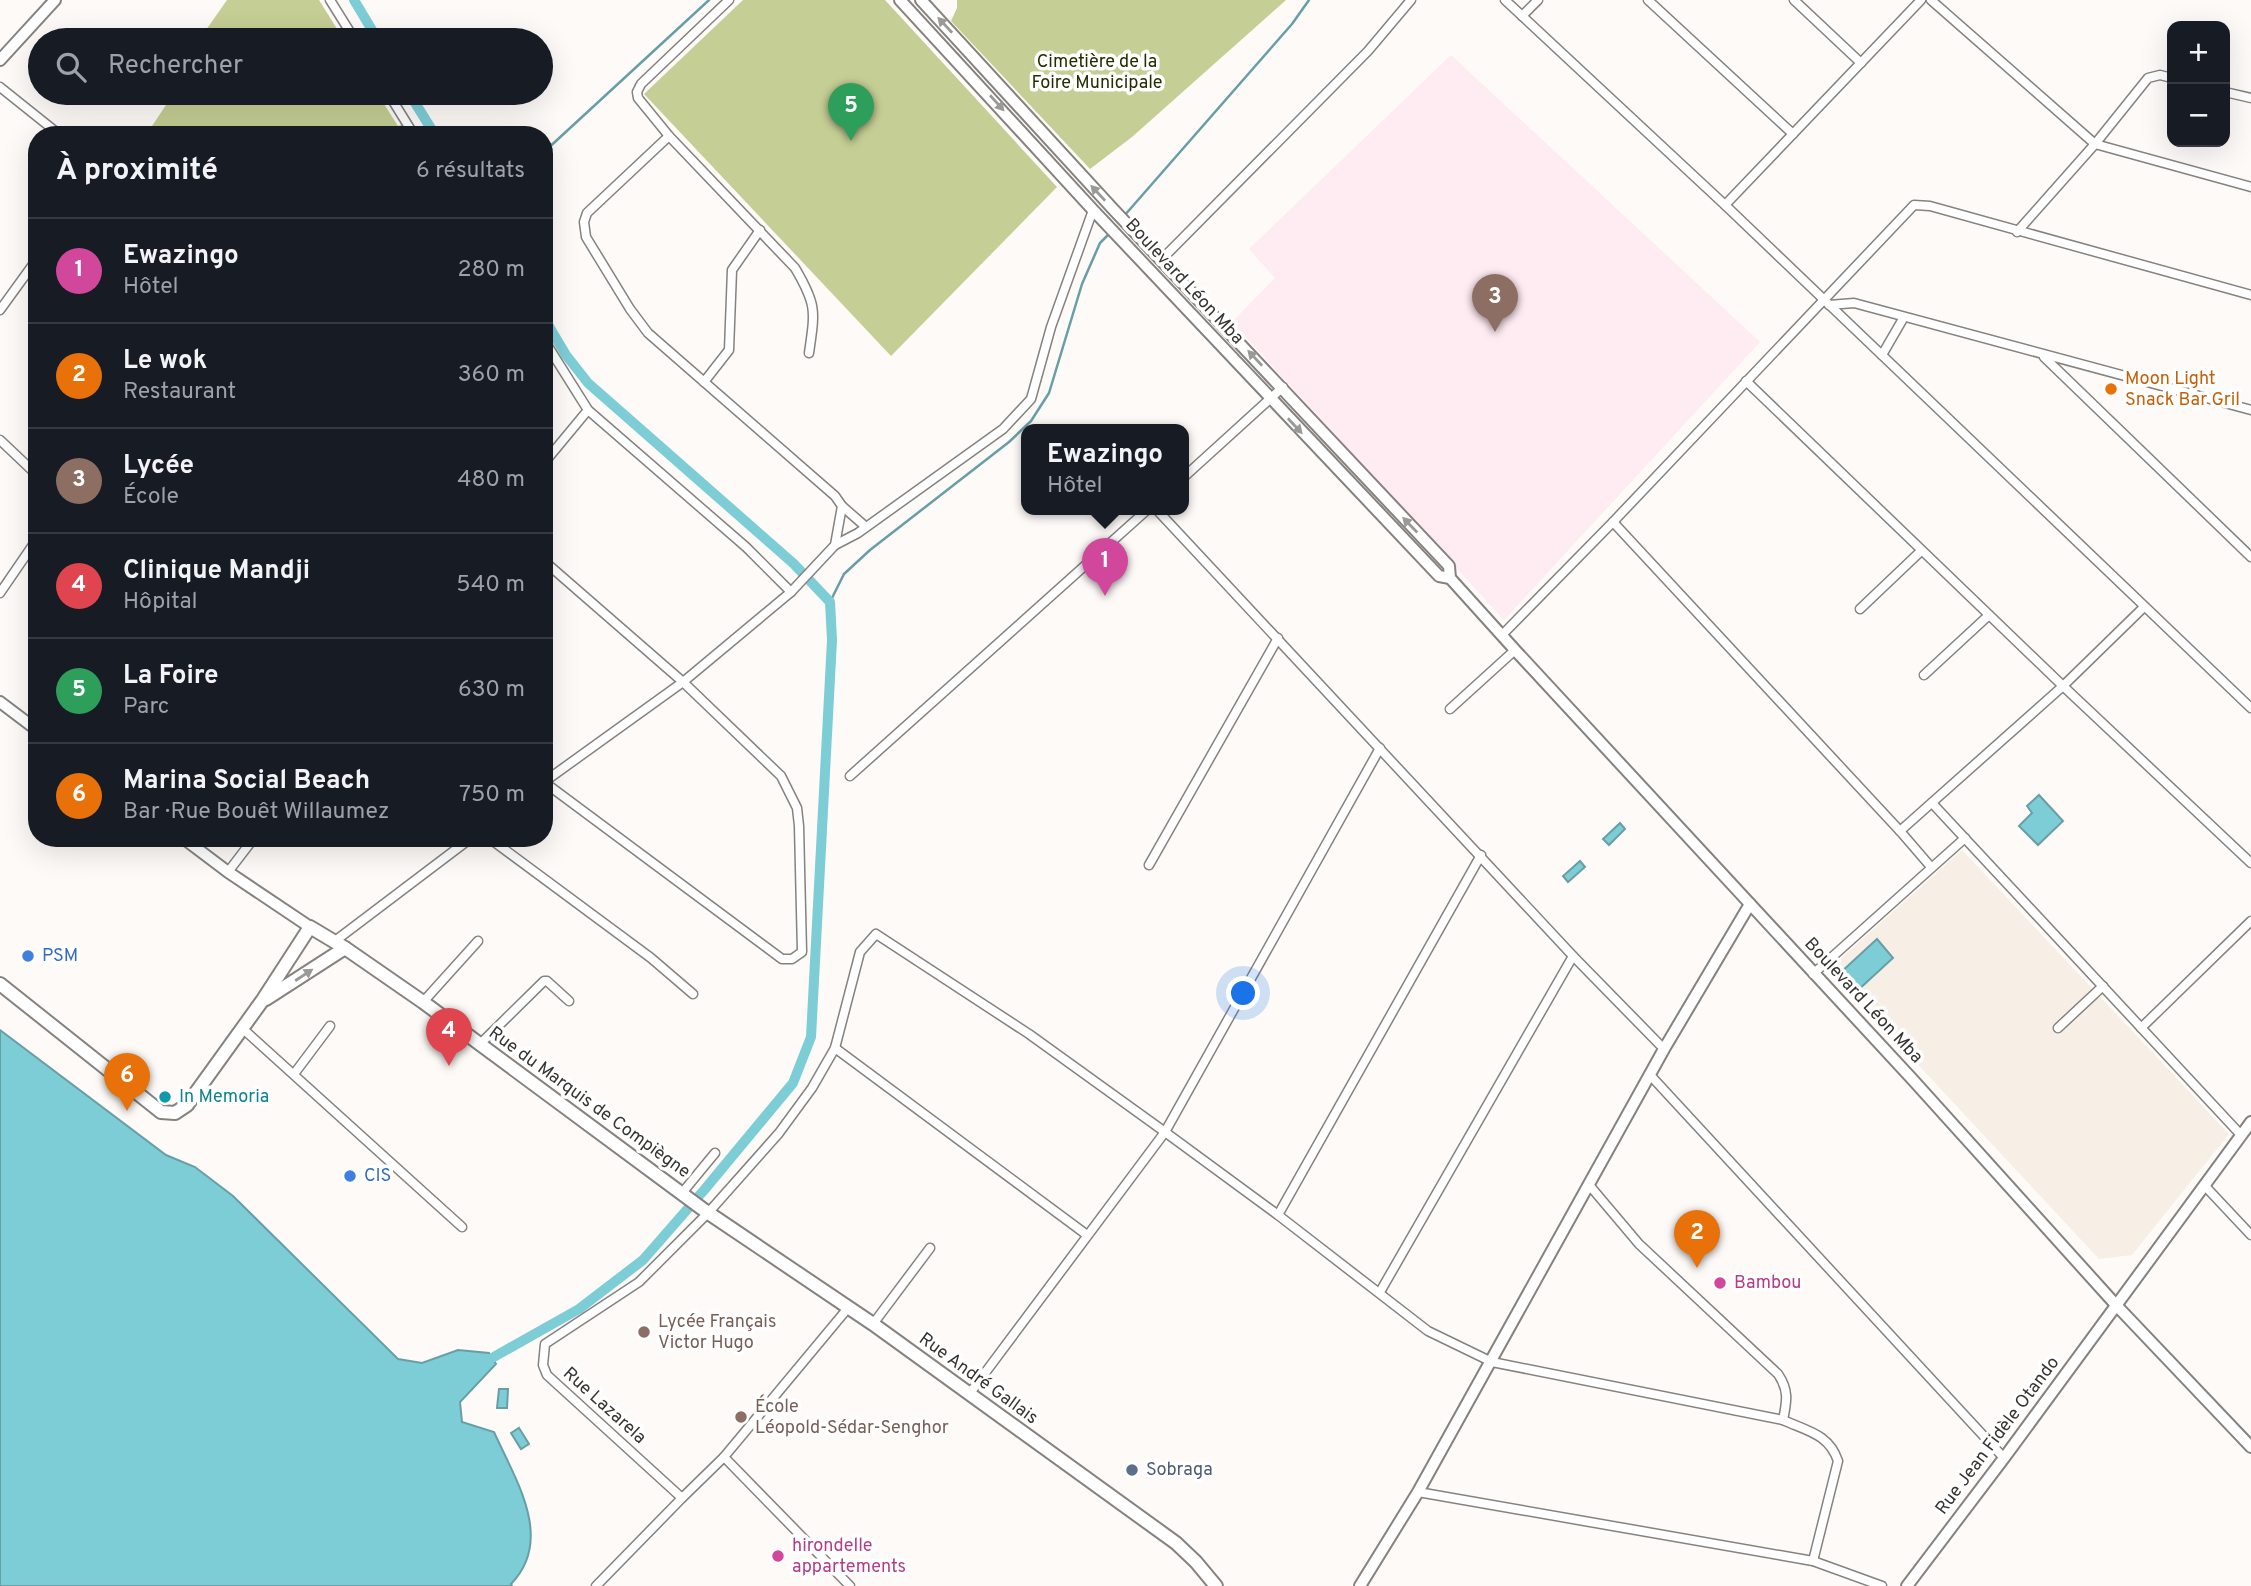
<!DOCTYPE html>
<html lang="fr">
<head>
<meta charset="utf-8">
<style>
	:root { --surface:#171b24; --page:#242831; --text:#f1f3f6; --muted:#9ea1a6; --line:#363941; --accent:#2563eb }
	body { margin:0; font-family:Overpass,sans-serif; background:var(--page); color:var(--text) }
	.controls { position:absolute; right:21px; top:21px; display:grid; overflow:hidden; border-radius:14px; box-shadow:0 7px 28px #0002 }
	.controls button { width:63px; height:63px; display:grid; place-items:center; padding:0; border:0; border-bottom:2px solid var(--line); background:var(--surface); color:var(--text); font:35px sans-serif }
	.you { position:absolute; left:1244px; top:994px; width:24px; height:24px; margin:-18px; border:5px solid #fff; border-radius:50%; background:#1a73e8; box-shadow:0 0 0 10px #1a73e833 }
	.badge { display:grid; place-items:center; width:46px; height:46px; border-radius:50%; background:var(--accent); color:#fff; font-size:23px; font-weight:700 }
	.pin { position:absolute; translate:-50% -58px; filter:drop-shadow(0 2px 4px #0008) }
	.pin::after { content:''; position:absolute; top:37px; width:24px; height:21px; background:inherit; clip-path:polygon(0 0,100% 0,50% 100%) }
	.popup { position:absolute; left:1021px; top:424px; width:168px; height:91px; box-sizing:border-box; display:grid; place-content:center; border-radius:14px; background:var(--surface); filter:drop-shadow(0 2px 5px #0005); font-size:23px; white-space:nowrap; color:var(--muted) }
	.popup b { font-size:26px; color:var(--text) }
	.popup::after { content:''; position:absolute; left:50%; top:100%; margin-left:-14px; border:14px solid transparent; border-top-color:var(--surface) }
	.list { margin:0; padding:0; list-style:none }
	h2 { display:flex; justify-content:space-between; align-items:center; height:91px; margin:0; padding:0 28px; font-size:30px }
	h2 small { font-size:23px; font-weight:400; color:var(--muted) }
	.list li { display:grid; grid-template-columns:46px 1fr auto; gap:21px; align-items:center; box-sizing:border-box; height:105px; padding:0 28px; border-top:2px solid var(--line) }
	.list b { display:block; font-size:26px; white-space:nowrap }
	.list p { margin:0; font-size:23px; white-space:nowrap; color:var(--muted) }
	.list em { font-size:23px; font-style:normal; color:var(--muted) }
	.icon { flex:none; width:38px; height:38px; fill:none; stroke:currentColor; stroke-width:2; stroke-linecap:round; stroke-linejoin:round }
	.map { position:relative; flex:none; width:2251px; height:1586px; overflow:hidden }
	.search { position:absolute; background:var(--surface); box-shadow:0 7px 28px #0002; left:28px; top:28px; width:525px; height:77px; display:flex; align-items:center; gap:18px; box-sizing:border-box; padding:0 24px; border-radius:38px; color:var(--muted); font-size:26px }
	.panel { position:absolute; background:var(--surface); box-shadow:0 7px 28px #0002; left:28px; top:126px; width:525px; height:721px; border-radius:28px }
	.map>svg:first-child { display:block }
	.built { fill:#f7efe5 }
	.education { fill:#ffebf2 }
	.green { fill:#c5ce94 }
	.water { fill:#7dcdd7; stroke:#689fa6; stroke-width:2 }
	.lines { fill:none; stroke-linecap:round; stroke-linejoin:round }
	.stream { stroke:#689fa6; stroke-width:2.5 }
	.canal { stroke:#7dcdd7; stroke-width:10 }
	.street-casing { stroke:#85827f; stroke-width:11 }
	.secondary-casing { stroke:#85827f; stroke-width:14 }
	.primary-casing { stroke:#85827f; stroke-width:16 }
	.street { stroke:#fff; stroke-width:8 }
	.secondary { stroke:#fff; stroke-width:10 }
	.primary { stroke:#fff; stroke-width:12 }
	.oneway { fill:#9a9a99 }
	.food-dot { fill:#e8710a; stroke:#fff; stroke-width:2.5 }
	.shop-dot { fill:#3f7fe0; stroke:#fff; stroke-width:2.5 }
	.culture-dot { fill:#0f9aa8; stroke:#fff; stroke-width:2.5 }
	.hotel-dot { fill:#d1479c; stroke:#fff; stroke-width:2.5 }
	.education-dot { fill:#8d6e63; stroke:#fff; stroke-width:2.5 }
	.service-dot { fill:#5c6f8a; stroke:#fff; stroke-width:2.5 }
	.labels { text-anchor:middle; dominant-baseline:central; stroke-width:7; stroke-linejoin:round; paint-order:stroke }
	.park-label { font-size:18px; fill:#282c00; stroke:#fff }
	.street-label { font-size:18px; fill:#363533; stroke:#fff }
	.food-label { font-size:18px; fill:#c56008; stroke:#fff; text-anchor:start }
	.shop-label { font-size:18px; fill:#366cbe; stroke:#fff; text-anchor:start }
	.culture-label { font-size:18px; fill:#0d838f; stroke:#fff; text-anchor:start }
	.hotel-label { font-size:18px; fill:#b23c85; stroke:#fff; text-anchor:start }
	.education-label { font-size:18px; fill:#785e54; stroke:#fff; text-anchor:start }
	.service-label { font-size:18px; fill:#4e5e75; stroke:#fff; text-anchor:start }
</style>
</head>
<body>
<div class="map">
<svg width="2251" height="1586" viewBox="0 0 2251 1586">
	<rect width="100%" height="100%" fill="#fdfaf7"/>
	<polygon class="built" points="1962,850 2229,1134 2132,1255 2099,1259 1829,969"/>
	<polygon class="education" points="1451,55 1760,342 1504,620 1232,322 1275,278 1249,249"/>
	<g class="green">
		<polygon points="227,0 319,0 344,40 199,40"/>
		<polygon points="743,0 885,0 1057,187 891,356 644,94"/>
		<polygon points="957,0 1286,0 1132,137 1090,169 951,21 957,8"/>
		<polygon points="174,93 377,93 398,126 403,124 409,135 146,135"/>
	</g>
	<g class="water">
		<polygon points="2039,795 2063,821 2038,845 2019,826 2032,813 2027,806"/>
		<polygon points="1620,823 1625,829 1609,845 1603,839"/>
		<polygon points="1580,861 1585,867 1568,882 1563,876"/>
		<polygon points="1877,939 1893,958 1857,991 1840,973"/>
		<path d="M0 1030 166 1155 195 1167 233 1196 398 1359 422 1363 458 1350 489 1353 496 1364 460 1402 462 1422 494 1432C515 1479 555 1539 511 1584L512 1586H0Z"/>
		<polygon points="499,1389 508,1389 507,1408 497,1408"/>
		<polygon points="519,1428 529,1444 521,1449 511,1433"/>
	</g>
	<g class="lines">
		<g class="stream">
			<polyline points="544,152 709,0"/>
			<polyline points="1124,216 1292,24 1309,0"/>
			<polyline points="830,602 844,574 870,550 1009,442 1031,421 1049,393 1082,284 1100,243 1109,234"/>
		</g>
		<g class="canal">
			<polyline points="354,0 378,40"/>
			<polyline points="409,93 435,135"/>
			<polyline points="492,1358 579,1309 643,1260 705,1189 793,1083 811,1037 832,640 830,602 794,564 588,383 566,355 544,318"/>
		</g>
		<defs>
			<g id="street">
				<polyline points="330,0 355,40"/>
				<path d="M729 0 641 84 637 92 638 98 669 136 795 268C817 305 815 311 809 353"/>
				<polyline points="1505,0 1725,205 2251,708"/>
				<polyline points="1648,0 1793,134"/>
				<polyline points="1794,0 1861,63"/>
				<polyline points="1931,0 2095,144 2251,187"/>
				<polyline points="1522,16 1538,0"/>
				<polyline points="0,87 60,135"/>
				<polyline points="2225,92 2251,98"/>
				<polyline points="388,93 414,135"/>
				<polyline points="1725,205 1921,0"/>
				<polyline points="2017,232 2095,144 2148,78 2160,75 2172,78"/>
				<polyline points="1162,259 1368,51 1411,0"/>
				<polyline points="1829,305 1854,303 2251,410"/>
				<polyline points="0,310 37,259"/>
				<polyline points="544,340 588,410 746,547 791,592"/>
				<polyline points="1882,355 1904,317"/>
				<polyline points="2044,357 2251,557"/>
				<polyline points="1746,381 2063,686 2251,863"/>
				<polyline points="704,382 729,350 732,270 760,230"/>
				<polyline points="0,440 37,475"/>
				<polyline points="544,463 588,410"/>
				<polyline points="1184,477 1283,387"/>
				<polyline points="842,506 866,527"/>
				<polyline points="1157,510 1573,956 1664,1049"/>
				<polyline points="1613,522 1900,831 1931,867"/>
				<polyline points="835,545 858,533 1003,429 1031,399 1051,327 1093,210"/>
				<polyline points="544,561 683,682 781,776 797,808 799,826 802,952 792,959 782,959 544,782 683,682 791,592 835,545 842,506 835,496 648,333 630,309 586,237 584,222 587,213 669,136"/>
				<polyline points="0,593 37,539"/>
				<polyline points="1860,609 1921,551"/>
				<polyline points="1502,635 1613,522 1914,205 1930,206 2251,295"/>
				<polyline points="1924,675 1989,615"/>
				<polyline points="1450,709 1515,650"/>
				<polyline points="850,776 1147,510"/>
				<polyline points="1932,803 2241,1135"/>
				<polyline points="1900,831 2063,686 2144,607"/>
				<polyline points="489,838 651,958 693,994"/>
				<polyline points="1149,865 1278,638"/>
				<polyline points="228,872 254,838"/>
				<polyline points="335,941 471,838"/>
				<polyline points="1813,974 1965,838"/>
				<polyline points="423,1002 478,941"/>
				<polyline points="242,1028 462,1227"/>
				<polyline points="2058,1028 2103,986"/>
				<polyline points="2141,1028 2251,921"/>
				<polyline points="479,1045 544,981 547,981 569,1001"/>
				<polyline points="835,1048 1087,1235"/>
				<polyline points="294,1074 330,1026"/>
				<polyline points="1651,1076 2004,1458"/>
				<polyline points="2204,1185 2251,1235"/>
				<path d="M1590 1186 1639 1244 1778 1374C1789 1390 1787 1401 1783 1420"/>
				<polyline points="682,1193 715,1153"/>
				<polyline points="1278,1215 1481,855"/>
				<polyline points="1380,1292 1573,956"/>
				<polyline points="848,1308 724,1457 850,1586"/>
				<polyline points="873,1324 930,1248"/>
				<polyline points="970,1393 1165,1132 1380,748"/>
				<path d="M724 1457 682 1498 547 1375 543 1365 545 1344 639 1282 708 1213 779 1133 812 1088 835 1048 860 952 876 934 1029 1034 1165 1132 1278 1215 1428 1331 1492 1362 1783 1420C1807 1431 1829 1434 1838 1461L1813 1561"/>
				<polyline points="1418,1492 1813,1561 1882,1586"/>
				<polyline points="596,1586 682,1498"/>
			</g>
			<g id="secondary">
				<polyline points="900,0 1093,210 1439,576 1450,578"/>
				<polyline points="921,0 1112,208 1449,566 1450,578 1515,650 1913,1080 2116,1305 2251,1447"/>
				<polyline points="0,60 55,0"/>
				<polyline points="0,702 37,730"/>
				<polyline points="183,838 228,872 310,927"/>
				<polyline points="1360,1586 1418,1492 1664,1049 1750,904"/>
				<polyline points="1907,1586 2004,1458 2251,1122"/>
			</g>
			<g id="primary">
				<polyline points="0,984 161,1112 175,1113 187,1105 262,1001 310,927 345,948 423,1002 704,1210 873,1324 1176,1543 1196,1562 1216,1586"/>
				<polyline points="266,999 345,948"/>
			</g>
		</defs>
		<use href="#street" class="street-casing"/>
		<use href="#secondary" class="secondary-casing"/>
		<use href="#primary" class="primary-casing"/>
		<use href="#street" class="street"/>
		<use href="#secondary" class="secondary"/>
		<use href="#primary" class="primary"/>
	</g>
	<defs><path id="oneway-solid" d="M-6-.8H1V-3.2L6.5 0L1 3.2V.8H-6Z" transform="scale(1.75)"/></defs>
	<g class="oneway">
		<use href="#oneway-solid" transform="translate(945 25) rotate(-133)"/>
		<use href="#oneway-solid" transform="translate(997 103) rotate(48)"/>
		<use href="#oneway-solid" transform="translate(1098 193) rotate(-133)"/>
		<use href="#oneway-solid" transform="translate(1255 358) rotate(-133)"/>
		<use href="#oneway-solid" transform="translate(1295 426) rotate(47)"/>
		<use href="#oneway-solid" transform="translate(1410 525) rotate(-134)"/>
		<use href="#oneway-solid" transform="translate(304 975) rotate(-33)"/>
	</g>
	<circle class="food-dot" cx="2111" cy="389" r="7"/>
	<g class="shop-dot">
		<circle cx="28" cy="956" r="7"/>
		<circle cx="350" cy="1176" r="7"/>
	</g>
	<circle class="culture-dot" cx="165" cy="1097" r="7"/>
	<g class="hotel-dot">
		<circle cx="1720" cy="1283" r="7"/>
		<circle cx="778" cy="1556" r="7"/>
	</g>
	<g class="education-dot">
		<circle cx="644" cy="1332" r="7"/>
		<circle cx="741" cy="1417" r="7"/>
	</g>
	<circle class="service-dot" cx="1132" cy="1470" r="7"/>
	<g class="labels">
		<g class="park-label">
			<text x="1097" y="62">Cimetière de la<tspan x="1097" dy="21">Foire Municipale</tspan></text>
		</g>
		<g class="street-label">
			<text transform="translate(1184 282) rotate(47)">Boulevard Léon Mba</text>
			<text transform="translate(1863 1001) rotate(47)">Boulevard Léon Mba</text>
			<text transform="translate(589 1103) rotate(36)">Rue du Marquis de Compiègne</text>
			<text transform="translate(978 1379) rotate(36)">Rue André Gallais</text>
			<text transform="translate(604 1406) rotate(42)">Rue Lazarela</text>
			<text transform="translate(1998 1436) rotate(-53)">Rue Jean Fidèle Otando</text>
		</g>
		<g class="food-label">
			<text x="2125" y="379">Moon Light<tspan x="2125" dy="21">Snack Bar Gril</tspan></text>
		</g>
		<g class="shop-label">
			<text x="42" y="956">PSM</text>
			<text x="364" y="1176">CIS</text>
		</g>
		<g class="culture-label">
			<text x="179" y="1097">In Memoria</text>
		</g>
		<g class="hotel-label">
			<text x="1734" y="1283">Bambou</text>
			<text x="792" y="1546">hirondelle<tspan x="792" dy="21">appartements</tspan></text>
		</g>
		<g class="education-label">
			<text x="658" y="1322">Lycée Français<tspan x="658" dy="21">Victor Hugo</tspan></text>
			<text x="755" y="1407">École<tspan x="755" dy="21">Léopold-Sédar-Senghor</tspan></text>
		</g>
		<g class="service-label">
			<text x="1146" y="1470">Sobraga</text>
		</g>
	</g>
</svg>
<div class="controls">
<button>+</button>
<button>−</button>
</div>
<div class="you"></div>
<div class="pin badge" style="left:1105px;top:596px;background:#d1479c">1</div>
<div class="popup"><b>Ewazingo</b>Hôtel</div>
<div class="pin badge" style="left:1697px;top:1268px;background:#e8710a">2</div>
<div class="pin badge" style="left:1495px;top:332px;background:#8d6e63">3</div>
<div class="pin badge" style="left:449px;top:1066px;background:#e0444e">4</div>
<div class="pin badge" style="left:851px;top:141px;background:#2e9e5b">5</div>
<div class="pin badge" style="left:127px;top:1111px;background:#e8710a">6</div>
<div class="search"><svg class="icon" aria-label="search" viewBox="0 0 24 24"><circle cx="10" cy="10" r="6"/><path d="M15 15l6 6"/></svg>Rechercher</div>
<section class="panel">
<h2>À proximité<small>6 résultats</small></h2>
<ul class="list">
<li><span class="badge" style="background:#d1479c">1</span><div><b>Ewazingo</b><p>Hôtel</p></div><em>280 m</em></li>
<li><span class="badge" style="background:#e8710a">2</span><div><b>Le wok</b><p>Restaurant</p></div><em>360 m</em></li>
<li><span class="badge" style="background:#8d6e63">3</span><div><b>Lycée</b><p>École</p></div><em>480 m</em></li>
<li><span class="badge" style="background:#e0444e">4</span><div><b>Clinique Mandji</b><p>Hôpital</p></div><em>540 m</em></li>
<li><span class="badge" style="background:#2e9e5b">5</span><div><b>La Foire</b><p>Parc</p></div><em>630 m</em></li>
<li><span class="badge" style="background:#e8710a">6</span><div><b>Marina Social Beach</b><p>Bar · Rue Bouêt Willaumez</p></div><em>750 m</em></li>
</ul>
</section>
</div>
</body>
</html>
